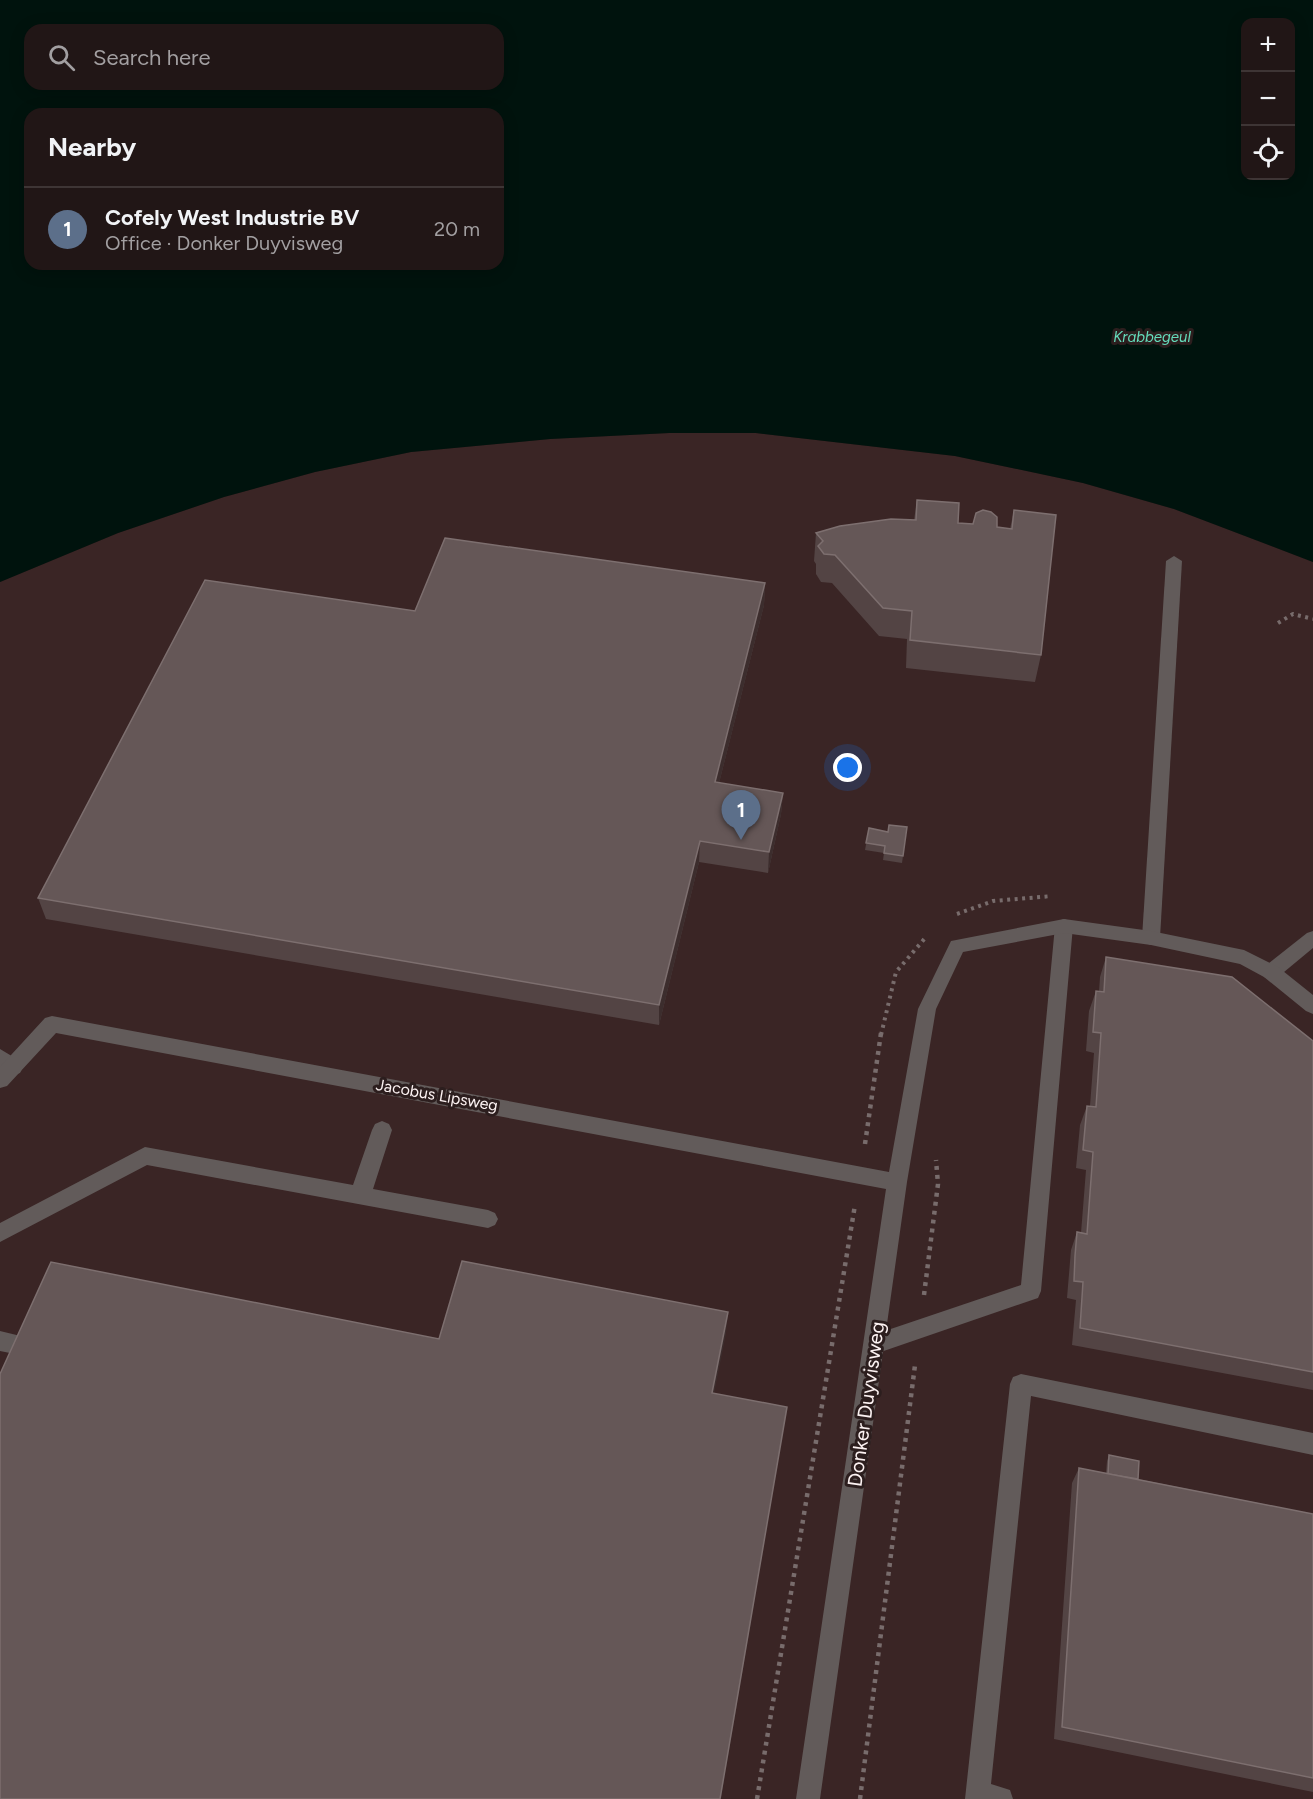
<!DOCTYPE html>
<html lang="en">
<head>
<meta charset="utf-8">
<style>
	:root { --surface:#211616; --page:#291f1f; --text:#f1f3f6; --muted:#a29fa1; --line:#3e3535; --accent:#2563eb }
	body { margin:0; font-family:Figtree,sans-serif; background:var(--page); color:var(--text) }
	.controls { position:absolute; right:18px; top:18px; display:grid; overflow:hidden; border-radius:12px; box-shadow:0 3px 15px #0003 }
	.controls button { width:54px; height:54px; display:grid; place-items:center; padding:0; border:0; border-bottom:2px solid var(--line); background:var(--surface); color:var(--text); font:30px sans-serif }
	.you { position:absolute; left:848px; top:768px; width:21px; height:21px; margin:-15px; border:4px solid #fff; border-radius:50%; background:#1a73e8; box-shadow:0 0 0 9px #1a73e833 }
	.badge { display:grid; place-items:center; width:39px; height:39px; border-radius:50%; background:var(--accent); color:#fff; font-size:20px; font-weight:700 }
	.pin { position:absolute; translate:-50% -50px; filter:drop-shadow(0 2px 3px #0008) }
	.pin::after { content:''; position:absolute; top:32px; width:21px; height:18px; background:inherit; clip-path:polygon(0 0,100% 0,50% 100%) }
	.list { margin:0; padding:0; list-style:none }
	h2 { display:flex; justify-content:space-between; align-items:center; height:78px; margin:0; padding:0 24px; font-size:26px }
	h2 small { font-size:20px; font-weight:400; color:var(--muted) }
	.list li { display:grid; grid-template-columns:39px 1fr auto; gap:18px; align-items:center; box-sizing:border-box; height:84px; padding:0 24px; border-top:2px solid var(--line) }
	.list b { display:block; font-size:22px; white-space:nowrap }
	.list p { margin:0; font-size:20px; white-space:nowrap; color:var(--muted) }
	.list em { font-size:20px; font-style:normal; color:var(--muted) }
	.icon { flex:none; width:33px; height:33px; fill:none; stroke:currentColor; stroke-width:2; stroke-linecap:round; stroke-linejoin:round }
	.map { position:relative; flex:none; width:1313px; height:1799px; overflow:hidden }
	.search { position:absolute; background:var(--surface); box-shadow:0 3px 15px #0003; left:24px; top:24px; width:480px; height:66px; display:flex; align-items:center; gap:15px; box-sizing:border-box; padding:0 21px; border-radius:18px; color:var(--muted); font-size:22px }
	.panel { position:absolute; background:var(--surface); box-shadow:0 3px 15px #0003; left:24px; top:108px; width:480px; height:162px; border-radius:18px }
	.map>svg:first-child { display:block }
	.built { fill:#3a2525 }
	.water { fill:#00130d; fill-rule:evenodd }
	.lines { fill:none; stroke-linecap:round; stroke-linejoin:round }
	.path-far1 { stroke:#786c6c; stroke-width:4; stroke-dasharray:3 4.5; stroke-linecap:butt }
	.path { stroke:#786c6c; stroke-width:4.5; stroke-dasharray:4 5; stroke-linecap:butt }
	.lane { fill:#625b5a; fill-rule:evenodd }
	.street { fill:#625b5a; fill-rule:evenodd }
	.wall { fill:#534444 }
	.shaded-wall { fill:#3c2d2d }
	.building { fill:#655757; stroke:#7d6f6f; stroke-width:1.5 }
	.labels { text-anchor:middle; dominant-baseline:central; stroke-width:6; stroke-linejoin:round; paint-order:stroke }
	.far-water-label { font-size:15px; font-style:italic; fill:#65ddbc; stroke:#2c1e1e }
	.street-label { font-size:16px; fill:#fcf2f2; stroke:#2c1e1e }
	.near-street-label { font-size:20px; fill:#fcf2f2; stroke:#2c1e1e }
</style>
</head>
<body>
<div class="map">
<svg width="1313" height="1799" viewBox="0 0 1313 1799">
	<rect width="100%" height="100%" fill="#2c1e1e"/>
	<polygon class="built" points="669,433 756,433 955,456 1083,483 1174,509 1313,562 1313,1799 0,1799 0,582 118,533 224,497 315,472 411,452 550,439"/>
	<path class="water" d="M0 0H1313V562L1174 509 1083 483 955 456 756 433H669L550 439 411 452 315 472 224 497 118 533 0 582ZM1246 22H1290V176H1246ZM30 30H498V84H30ZM30 114H498V264H30Z"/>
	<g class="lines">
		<g class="path-far1">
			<polyline points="1278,623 1293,614 1313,619"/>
			<polyline points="957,914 993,901 1052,896"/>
			<polyline points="881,1035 896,972 926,937"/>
		</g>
		<g class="path">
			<polyline points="865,1144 881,1033"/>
			<polyline points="924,1295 938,1184 936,1160"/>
			<polyline points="757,1799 855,1205"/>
			<polyline points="860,1799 915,1365"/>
		</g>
		<g class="lane">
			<polygon points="1174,556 1182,561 1160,938 1157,943 1151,945 1145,943 1142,938 1166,561"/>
			<polygon points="1064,919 1070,921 1073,926 1041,1291 1038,1298 875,1354 867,1351 864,1344 867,1337 1021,1285 1055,926 1058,921"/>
			<polygon points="1313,931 1313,948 1278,977 1271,980 1264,977 1262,972 1264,967 1307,933"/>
			<polygon points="0,1049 20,1061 23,1067 20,1073 13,1075 0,1068"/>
			<polygon points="382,1121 389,1124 392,1130 373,1189 488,1210 495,1213 498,1219 495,1225 488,1228 147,1165 0,1242 0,1223 145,1147 353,1185 372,1130 375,1124"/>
			<polygon points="0,1331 33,1339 36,1346 33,1353 25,1356 0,1351"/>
			<polygon points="1021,1374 1313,1433 1313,1455 1031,1396 991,1784 1010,1790 1013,1799 965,1799 1010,1384 1013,1377"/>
		</g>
		<polygon class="street" points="1064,919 1151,931 1244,950 1278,967 1313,995 1313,1014 1306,1011 1264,977 1240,964 1151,945 1064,933 963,952 936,1009 907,1182 820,1799 796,1799 886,1189 56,1033 7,1086 0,1088 0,1067 45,1018 52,1016 889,1172 918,1009 951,941"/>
	</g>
	<g class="wall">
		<polygon points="917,500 958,523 1010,529 1014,510 1041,655 1035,682 906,668 907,639 879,636 832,583 821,582 816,574 816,564 814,561 816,533 914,520"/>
		<polygon points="765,583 764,605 719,783 783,793 781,814 768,873 699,862 659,1025 46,919 38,898 415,611"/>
		<polygon points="869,828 903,856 902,863 883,860 884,853 865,850"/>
		<polygon points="1106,957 1313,1041 1313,1390 1072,1345 1076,1300 1067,1298 1071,1250 1077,1232 1081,1233 1086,1170 1076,1168 1080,1125 1087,1106 1090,1106 1094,1053 1086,1051 1089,1011 1096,991 1099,992 1100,977"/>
		<polygon points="1109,1455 1138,1479 1313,1514 1313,1792 1054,1739 1072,1483 1079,1468 1106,1473 1107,1461"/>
	</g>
	<g class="shaded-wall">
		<polygon points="765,583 764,605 714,803 715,782"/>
		<polygon points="783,793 781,814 768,873 769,852"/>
		<polygon points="700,841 699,862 659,1025 659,1005"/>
		<polygon points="728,1312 726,1334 710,1414 712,1393"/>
		<polygon points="787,1407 721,1799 720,1799"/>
	</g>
	<g class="building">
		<polygon points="917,500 959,503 958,523 973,524 976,513 983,510 991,512 997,517 997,527 1012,529 1014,510 1056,515 1041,655 910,640 912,611 883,608 835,555 824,554 818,546 823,541 816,533 840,526 891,519 916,520"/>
		<polygon points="445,538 765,583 715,782 783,793 769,852 700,841 659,1005 38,898 205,580 415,611"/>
		<polygon points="889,825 907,827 903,856 884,853 885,846 866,843 869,828 888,832"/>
		<polygon points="1106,957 1232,977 1313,1041 1313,1372 1080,1328 1083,1282 1074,1281 1075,1256 1077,1232 1087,1234 1093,1152 1083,1150 1087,1106 1096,1107 1101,1033 1093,1032 1096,991 1104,992"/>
		<polygon points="462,1261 728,1312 712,1393 787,1407 720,1799 0,1799 0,1374 51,1262 439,1339"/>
		<polygon points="1109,1455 1139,1461 1138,1479 1108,1474"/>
		<polygon points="1079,1468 1313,1514 1313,1778 1062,1727"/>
	</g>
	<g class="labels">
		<g class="far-water-label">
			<text x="1152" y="337">Krabbegeul</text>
		</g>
		<g class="street-label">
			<text transform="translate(437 1095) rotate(10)">Jacobus Lipsweg</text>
		</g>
		<g class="near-street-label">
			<text transform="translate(866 1404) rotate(-82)">Donker Duyvisweg</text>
		</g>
	</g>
</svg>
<div class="controls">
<button>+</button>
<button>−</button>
<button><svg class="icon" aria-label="locate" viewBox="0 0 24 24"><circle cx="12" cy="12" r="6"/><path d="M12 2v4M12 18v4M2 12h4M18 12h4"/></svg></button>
</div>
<div class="you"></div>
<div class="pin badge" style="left:741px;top:840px;background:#5c6f8a">1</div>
<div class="search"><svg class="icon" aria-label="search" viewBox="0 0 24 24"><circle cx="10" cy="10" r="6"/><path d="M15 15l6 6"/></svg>Search here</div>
<section class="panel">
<h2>Nearby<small></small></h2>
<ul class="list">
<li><span class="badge" style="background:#5c6f8a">1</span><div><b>Cofely West Industrie BV</b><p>Office · Donker Duyvisweg</p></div><em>20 m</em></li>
</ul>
</section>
</div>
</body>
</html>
